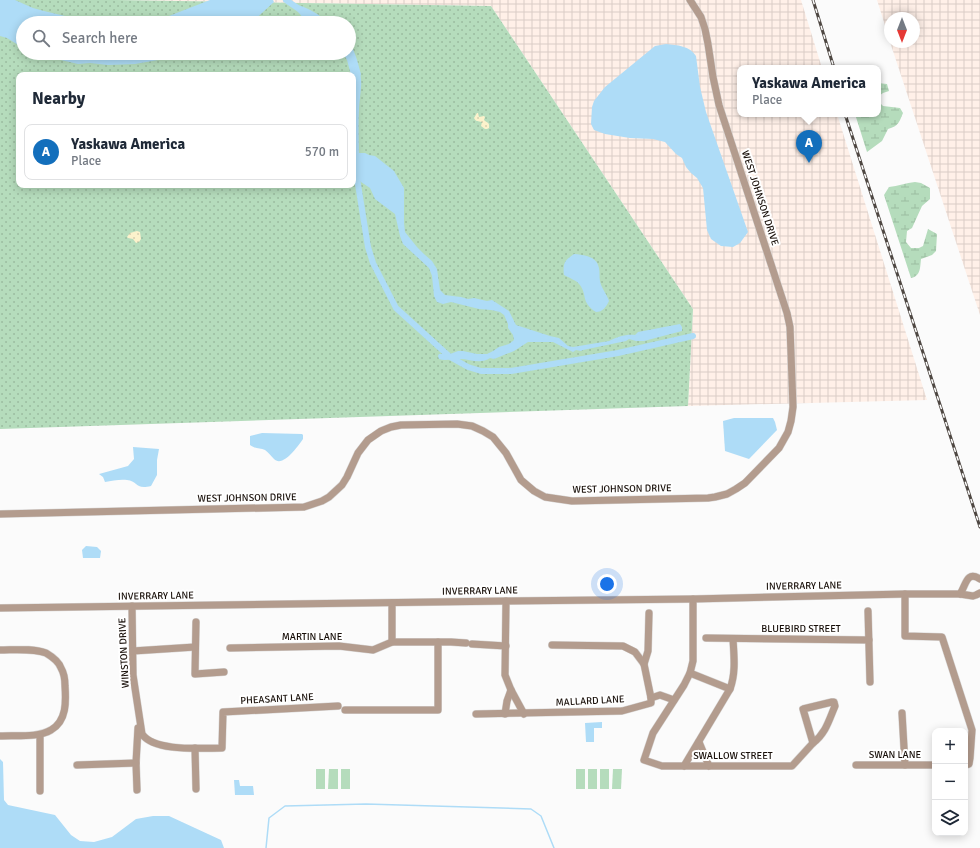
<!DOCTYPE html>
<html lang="en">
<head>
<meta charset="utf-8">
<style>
	:root { --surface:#fff; --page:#f2f2f3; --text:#1f2937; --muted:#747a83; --line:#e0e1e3; --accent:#136fbc }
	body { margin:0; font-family:Signika,sans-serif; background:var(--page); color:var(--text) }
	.controls { position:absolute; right:12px; bottom:12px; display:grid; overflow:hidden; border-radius:8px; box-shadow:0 2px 10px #0003 }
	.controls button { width:36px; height:36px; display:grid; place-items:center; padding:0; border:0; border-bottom:1px solid var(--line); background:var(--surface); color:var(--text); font:20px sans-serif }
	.compass { position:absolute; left:884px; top:12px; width:36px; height:36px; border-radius:50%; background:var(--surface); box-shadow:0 2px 10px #0003; rotate:180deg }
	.you { position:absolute; left:607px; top:584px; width:14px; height:14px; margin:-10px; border:3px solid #fff; border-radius:50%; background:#1a73e8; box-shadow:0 0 0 6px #1a73e833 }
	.badge { display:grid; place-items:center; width:26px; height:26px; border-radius:50%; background:var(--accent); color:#fff; font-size:13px; font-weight:700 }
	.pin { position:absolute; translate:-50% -33px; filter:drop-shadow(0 1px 2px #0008) }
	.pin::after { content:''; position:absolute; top:21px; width:14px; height:12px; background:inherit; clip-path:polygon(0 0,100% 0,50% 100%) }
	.popup { position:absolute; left:737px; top:65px; width:144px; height:52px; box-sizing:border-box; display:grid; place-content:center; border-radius:8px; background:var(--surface); filter:drop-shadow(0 1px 3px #0005); font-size:13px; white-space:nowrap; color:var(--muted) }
	.popup b { font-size:15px; color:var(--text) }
	.popup::after { content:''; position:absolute; left:50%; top:100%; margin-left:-8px; border:8px solid transparent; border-top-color:var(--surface) }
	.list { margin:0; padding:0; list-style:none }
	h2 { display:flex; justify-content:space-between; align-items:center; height:52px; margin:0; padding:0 16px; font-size:17px }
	h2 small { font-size:13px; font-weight:400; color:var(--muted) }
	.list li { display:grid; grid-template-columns:26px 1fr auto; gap:12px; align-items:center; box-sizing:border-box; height:56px; margin:0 8px 8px; padding:0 8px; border:1px solid var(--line); border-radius:8px }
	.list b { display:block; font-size:15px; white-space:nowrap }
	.list p { margin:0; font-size:13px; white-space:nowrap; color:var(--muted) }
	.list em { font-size:13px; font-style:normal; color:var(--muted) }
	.icon { flex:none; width:22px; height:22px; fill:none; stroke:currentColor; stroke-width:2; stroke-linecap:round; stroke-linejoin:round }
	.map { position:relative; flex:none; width:980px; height:848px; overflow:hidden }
	.search { position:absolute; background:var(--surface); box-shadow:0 2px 10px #0003; left:16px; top:16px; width:340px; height:44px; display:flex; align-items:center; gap:10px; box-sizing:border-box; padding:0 14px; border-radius:22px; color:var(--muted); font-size:15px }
	.panel { position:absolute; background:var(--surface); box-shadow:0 2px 10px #0003; left:16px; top:72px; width:340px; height:116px; border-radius:8px }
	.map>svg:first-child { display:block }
	.industrial { fill:url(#industrial-grid) }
	.grass { fill:url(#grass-dots); fill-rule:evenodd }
	.wetland { fill:url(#wetland-marsh) }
	.sand { fill:url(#sand-dots) }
	.pitch { fill:#b5dcbc }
	.water { fill:#aedcf7 }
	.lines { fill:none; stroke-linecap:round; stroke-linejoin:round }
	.stream { stroke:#aedcf7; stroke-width:1.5 }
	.canal { stroke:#aedcf7; stroke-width:6 }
	.street-casing { stroke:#d7d5d4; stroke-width:8 }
	.street { stroke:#b39c8e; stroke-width:7 }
	.rail-casing { stroke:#4e4742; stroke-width:3 }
	.rail { stroke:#fff; stroke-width:1.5; stroke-dasharray:4.5; stroke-linecap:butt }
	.labels { text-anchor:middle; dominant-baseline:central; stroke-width:4; stroke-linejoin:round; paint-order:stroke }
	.street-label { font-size:10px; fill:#170e08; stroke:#fff }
</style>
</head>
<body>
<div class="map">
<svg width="980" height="848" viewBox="0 0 980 848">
	<defs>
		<pattern id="industrial-grid" width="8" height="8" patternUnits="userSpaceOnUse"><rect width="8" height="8" fill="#fff0e8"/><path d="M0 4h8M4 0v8" fill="none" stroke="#dacdc6"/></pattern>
		<pattern id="grass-dots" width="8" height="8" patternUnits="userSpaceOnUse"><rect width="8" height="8" fill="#b5dcbc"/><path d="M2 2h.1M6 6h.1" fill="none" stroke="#9bbca0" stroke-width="1.8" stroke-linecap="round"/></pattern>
		<pattern id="wetland-marsh" width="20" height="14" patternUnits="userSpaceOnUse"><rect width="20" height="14" fill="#b5dcbc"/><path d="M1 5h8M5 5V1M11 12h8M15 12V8" fill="none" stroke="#9bbca0"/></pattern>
		<pattern id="sand-dots" width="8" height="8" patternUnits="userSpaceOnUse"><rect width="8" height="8" fill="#fcf2cc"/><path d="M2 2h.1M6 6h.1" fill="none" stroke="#d7ceae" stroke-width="1.8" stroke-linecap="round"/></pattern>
	</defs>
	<rect width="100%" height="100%" fill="#fbfbfb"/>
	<g class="industrial">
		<polygon points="117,0 801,0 822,68 740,68 740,114 837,114 927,400 688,406 693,309 491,6"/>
		<polygon points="877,0 980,0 980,315 890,42 914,42 914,18 890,18 890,41"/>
	</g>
	<path class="grass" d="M0 0H117L491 6 693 309 688 406 0 429ZM23 23H349V53H23ZM19 75H353V185H19Z"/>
	<g class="wetland">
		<path d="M878 83 887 84 889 91 883 93 879 96V102L883 106 900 108 903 113C899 122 899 126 888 129L882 141 867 152 855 114H878Z"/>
		<path d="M915 182 921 183 930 188V199L922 206 912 228 907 231 906 242 911 248H919L923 246 928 229 937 234 936 251 932 255 921 259C920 267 921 276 911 278L884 195 889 187C898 186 906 183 915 182Z"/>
	</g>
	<g class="sand">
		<path d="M477 113H478L479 117 484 116 485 117 484 120C487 123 490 122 489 128L487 129H485L481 126 482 122C478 121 476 122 474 118Z"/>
		<polygon points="137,231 140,232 141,239 139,242 136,243 133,239 128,238 127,237 130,233"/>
	</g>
	<g class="pitch">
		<rect x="316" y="769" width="9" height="20"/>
		<polygon points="329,769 338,769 338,789 328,789"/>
		<rect x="341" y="769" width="9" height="20"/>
		<rect x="576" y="769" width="9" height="20"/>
		<rect x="588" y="769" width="9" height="20"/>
		<rect x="600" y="769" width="9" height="20"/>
		<polygon points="613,769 622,769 621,789 612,789"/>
	</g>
	<g class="water">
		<polygon points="0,0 15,0 33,8 44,11 86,21 149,19 169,16 210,0 273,0 274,2 251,23 23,23 23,48 7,38 0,36"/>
		<path d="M297 5C310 8 319 15 329 23H312L303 18 295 8Z"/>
		<path d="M349 43C356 52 358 64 361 74L360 76H353V75H351L347 60 343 53H349Z"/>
		<path d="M666 44C677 45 690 46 696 56L700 87 706 112 748 232 740 243 733 247 721 246 711 239 707 230 703 188 697 178 691 173 686 167 682 158 676 154 665 142 653 139 630 138 605 134 594 130 591 124 592 107 594 101 605 87 655 46Z"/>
		<polygon points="36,53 191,53 181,56 135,64 108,65 90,63 78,64 61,60 48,58"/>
		<path d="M353 153H365L369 155 375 156 394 171 404 188V223L405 232 417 247 424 254 432 261 437 269 440 290 445 295 461 297 468 299 474 298 487 301 492 300 509 311 516 325 550 336 559 338 568 346 573 347 609 341C617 337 626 334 635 335L638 332 680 324 682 327V331L644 341H636L629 339 626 341 583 350 581 351 576 350 573 352 553 342H528L514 351 494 359 490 358C480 365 468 358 458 359 451 359 445 361 439 359L438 356 439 354H450L458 351H463L477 354H487L493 351 499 347 509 344 514 340 513 335 508 328V324L504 315 500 312 491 310 479 309 451 302 443 304 437 302 434 296 432 276 429 268 403 244 400 236 395 214 375 199 370 188 361 182 353 173Z"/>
		<path d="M574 254C584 255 597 256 599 268 600 272 599 277 600 281 601 288 607 294 609 301 606 307 603 312 596 312 580 302 588 294 579 284 576 280 569 278 564 275 563 263 564 261 574 254Z"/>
		<polygon points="734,418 773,418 775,422 777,430 749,459 725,451 723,421"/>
		<path d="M262 433 302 434 303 435V439C298 446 283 468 274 459 271 456 269 453 265 450 260 448 255 449 250 445V436Z"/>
		<path d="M133 447 159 449 157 460V475L151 486C135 490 138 481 127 480 120 479 112 481 105 482L103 477 99 474 128 466 134 459Z"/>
		<polygon points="86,546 97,547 101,551 100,558 83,558 82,550"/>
		<polygon points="602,722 602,728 594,728 594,742 586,742 585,723"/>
		<polygon points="0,759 3,762 4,800 8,805 55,815 71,835 80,841 94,842 112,837 136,819 153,816 169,816 221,840 224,848 0,848"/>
		<polygon points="234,780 239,780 240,786 253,786 254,795 235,795"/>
	</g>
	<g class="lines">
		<polyline class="stream" points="266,848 269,818 285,806 366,804 531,809 541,816 554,848"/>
		<g class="canal">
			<polyline points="286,0 302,11"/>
			<path d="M356 70C361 82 356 97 356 110 355 126 356 143 356 160"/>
			<polyline points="357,169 357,178 368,247 373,263 396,308 450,357 468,367 481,371 511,371 618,353 693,336"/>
		</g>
		<defs>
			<g id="street">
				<polyline points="0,514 304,507 322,501 329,497 342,485 347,477 358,453 368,440 381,431 391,427 401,425 457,424 472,426 483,431 493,437 506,453 521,480 534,491 545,497 572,501 708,498 715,497 727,494 736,489 745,483 779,448 788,432 791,421 793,407 790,327 787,313 719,105 713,77 708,44 705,29 701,17 690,0"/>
				<polyline points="905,594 905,636 942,637 972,730 970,758 969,764 965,765"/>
				<path d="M960 594C966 586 966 570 980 579"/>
				<polyline points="693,599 693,661 690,673 684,685 653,733 644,760 662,766 792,766 813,743"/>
				<polyline points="506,601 505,675 511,690 524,714"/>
				<polyline points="392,603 392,642"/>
				<path d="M132 606 133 675 142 734C154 752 202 748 222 748L223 712 338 706"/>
				<polyline points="0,608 506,601 693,599 905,594 960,594 973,596 976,595 980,593"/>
				<polyline points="868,611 870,682"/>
				<polyline points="196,622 195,674 224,672"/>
				<polyline points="706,638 869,640"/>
				<polyline points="472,644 506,646"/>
				<polyline points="230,648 339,646 373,650 392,642 451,642 466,643"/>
				<path d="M0 650C14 650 33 648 46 653 51 656 59 662 61 668 64 673 65 679 65 686 66 701 67 721 51 730 38 738 15 735 0 736"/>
				<polyline points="133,651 195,647"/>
				<polyline points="644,664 648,651 649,613"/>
				<polyline points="690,673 730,689"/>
				<polyline points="651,698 660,695 674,700"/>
				<path d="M832 702H834L835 706C829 720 826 733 813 743L803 709Z"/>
				<polyline points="345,710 438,710 438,642"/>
				<polyline points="902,713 905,765"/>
				<polyline points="476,714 622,711 651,703 651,698 644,664 635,652 623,646 552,645"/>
				<polyline points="505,714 507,701 511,690"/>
				<polyline points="40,735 40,791"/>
				<polyline points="699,742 709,766"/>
				<polyline points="195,748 196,789"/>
				<polyline points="77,765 136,763"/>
				<polyline points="856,765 935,765"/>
				<path d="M684 766 730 689C736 673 734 656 733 639"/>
				<polyline points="137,790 136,763 138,728"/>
			</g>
		</defs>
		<use href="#street" class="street-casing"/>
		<use href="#street" class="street"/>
		<defs>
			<g id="rail">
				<polyline points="813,0 834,68"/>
				<polyline points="845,114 980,527"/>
			</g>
		</defs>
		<use href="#rail" class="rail-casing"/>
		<use href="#rail" class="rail"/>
	</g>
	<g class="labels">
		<g class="street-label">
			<text transform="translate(760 198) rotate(72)">WEST JOHNSON DRIVE</text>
			<text transform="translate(622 489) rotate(-1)">WEST JOHNSON DRIVE</text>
			<text transform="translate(247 498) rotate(-1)">WEST JOHNSON DRIVE</text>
			<text transform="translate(804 586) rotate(-1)">INVERRARY LANE</text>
			<text transform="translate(480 591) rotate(-1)">INVERRARY LANE</text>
			<text transform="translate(156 596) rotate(-1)">INVERRARY LANE</text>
			<text x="801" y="629">BLUEBIRD STREET</text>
			<text x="312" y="637">MARTIN LANE</text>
			<text transform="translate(124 653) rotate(-93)">WINSTON DRIVE</text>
			<text transform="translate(277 699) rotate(-3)">PHEASANT LANE</text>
			<text transform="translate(590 701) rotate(-3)">MALLARD LANE</text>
			<text x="895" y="755">SWAN LANE</text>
			<text x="733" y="756">SWALLOW STREET</text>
		</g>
	</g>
</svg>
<div class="controls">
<button>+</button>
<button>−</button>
<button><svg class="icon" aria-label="layers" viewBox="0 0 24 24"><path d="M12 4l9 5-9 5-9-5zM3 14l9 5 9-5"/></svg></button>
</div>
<svg class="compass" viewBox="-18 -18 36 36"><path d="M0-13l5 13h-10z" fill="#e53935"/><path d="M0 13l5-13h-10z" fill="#747a83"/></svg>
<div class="you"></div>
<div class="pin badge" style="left:809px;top:163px">A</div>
<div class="popup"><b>Yaskawa America</b>Place</div>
<div class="search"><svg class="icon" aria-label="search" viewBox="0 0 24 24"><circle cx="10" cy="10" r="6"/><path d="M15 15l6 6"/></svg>Search here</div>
<section class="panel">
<h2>Nearby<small></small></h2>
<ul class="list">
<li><span class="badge">A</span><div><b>Yaskawa America</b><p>Place</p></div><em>570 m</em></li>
</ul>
</section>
</div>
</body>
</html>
